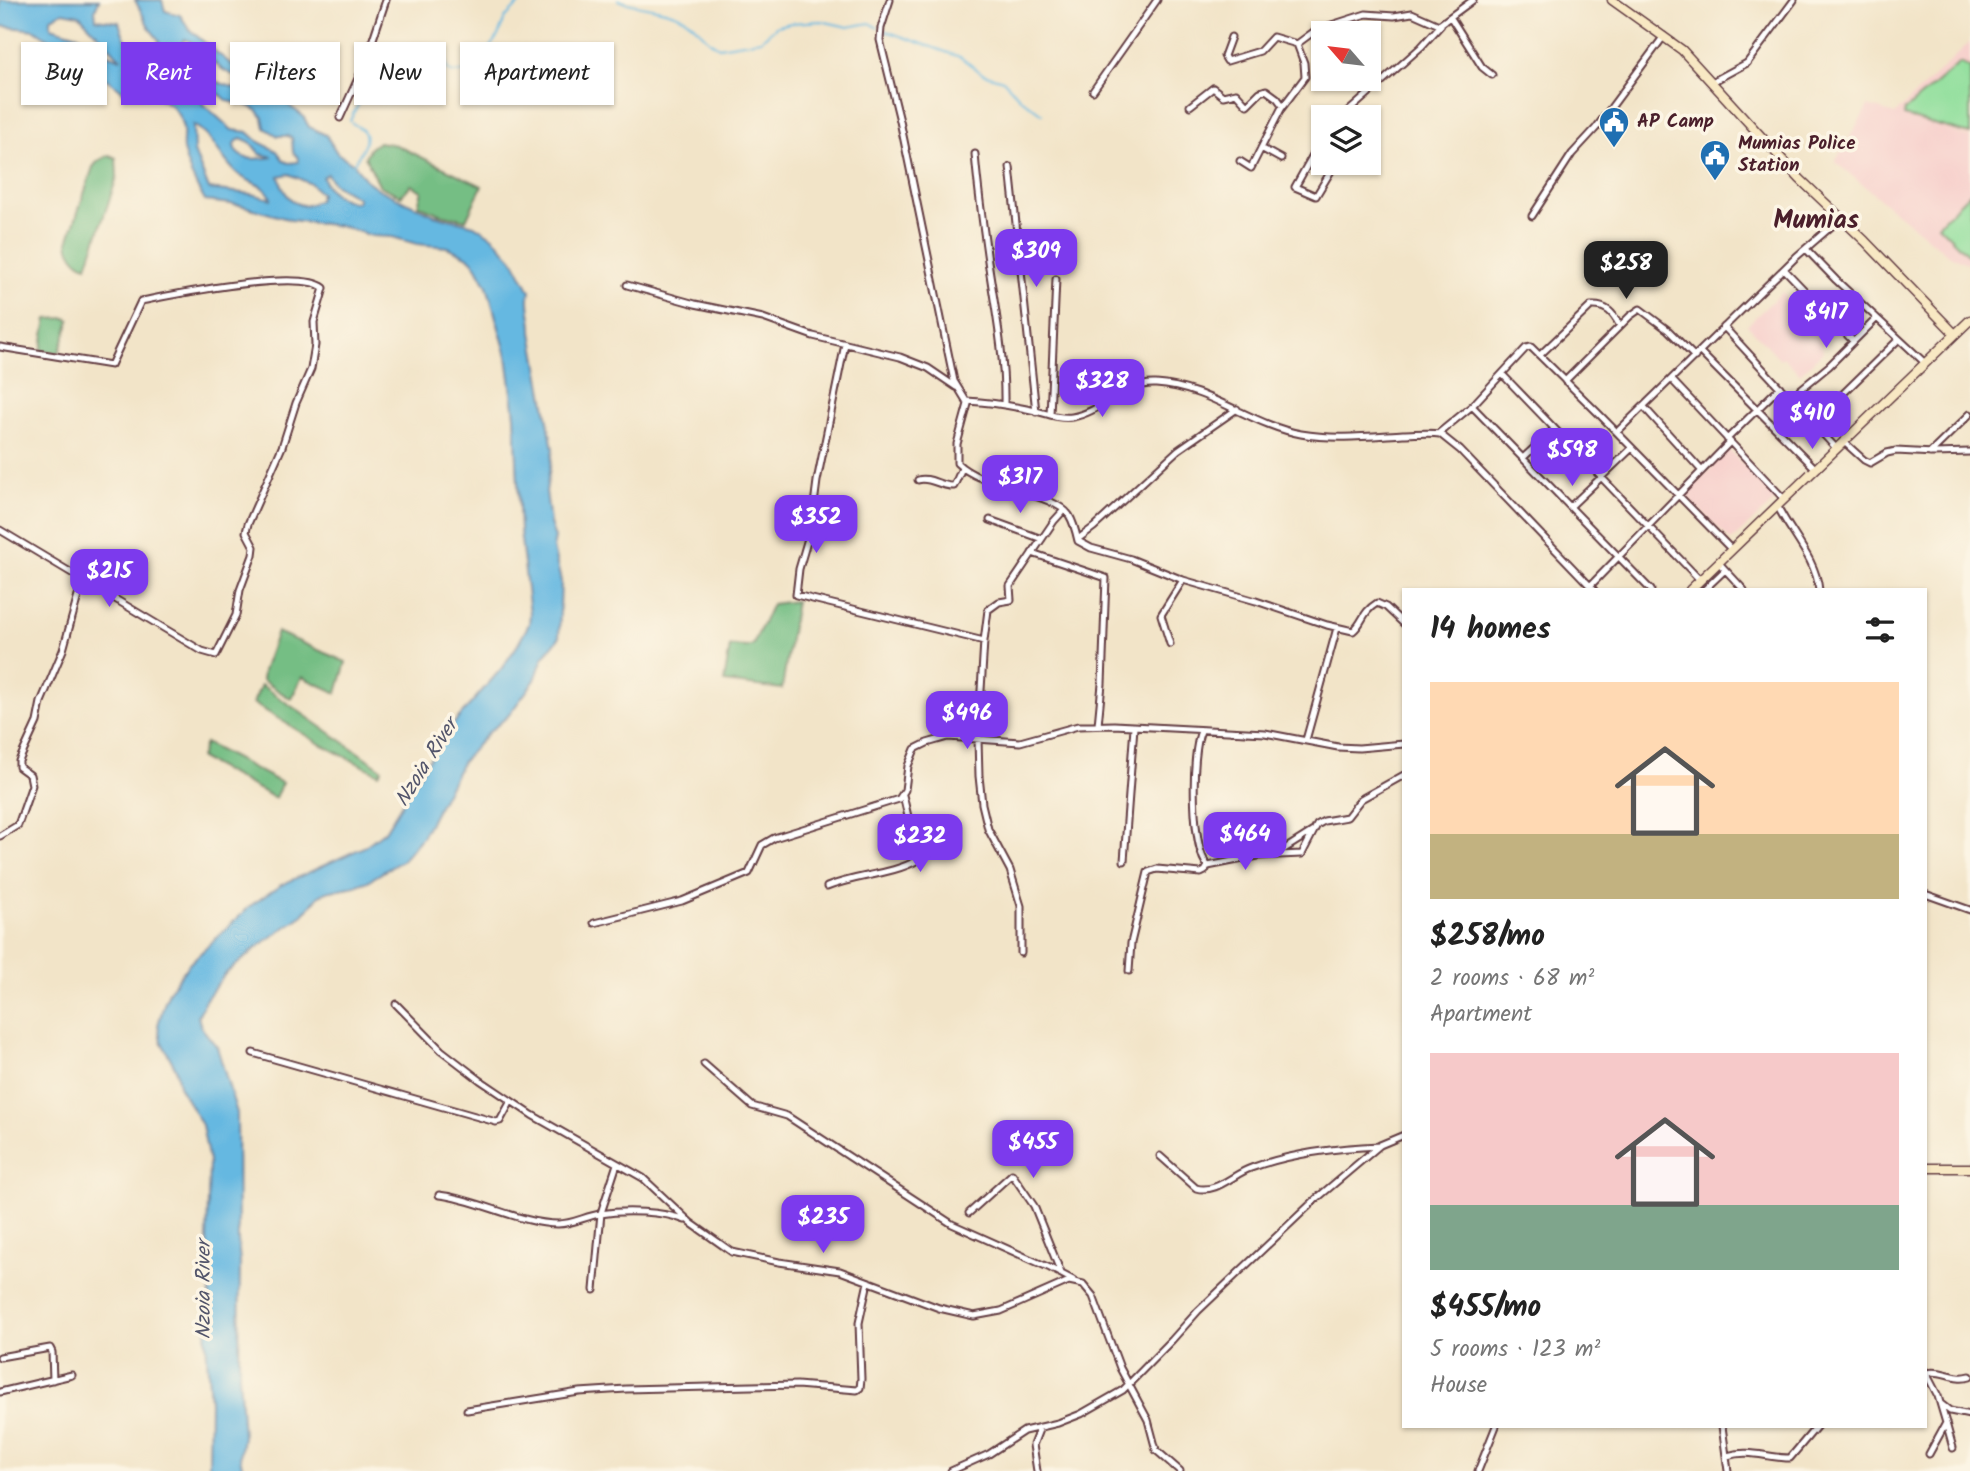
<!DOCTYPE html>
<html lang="en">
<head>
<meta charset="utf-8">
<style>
  body { margin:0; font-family:Kalam,sans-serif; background:#f2f2f2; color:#222; height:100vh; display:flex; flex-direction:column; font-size:26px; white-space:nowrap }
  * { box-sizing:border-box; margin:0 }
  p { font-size:23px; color:#767676 }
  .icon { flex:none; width:38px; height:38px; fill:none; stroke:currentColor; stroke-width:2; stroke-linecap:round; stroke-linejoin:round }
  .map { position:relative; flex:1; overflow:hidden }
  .drawer { position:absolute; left:1402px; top:588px; width:525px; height:840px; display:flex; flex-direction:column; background:#fff; border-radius:0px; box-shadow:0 2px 5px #0004 }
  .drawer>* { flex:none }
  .guide { position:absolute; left:21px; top:42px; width:665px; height:63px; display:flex; gap:14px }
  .needle { width:46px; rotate:298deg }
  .controls { position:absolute; left:1311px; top:21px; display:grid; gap:14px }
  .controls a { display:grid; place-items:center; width:70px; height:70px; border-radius:0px; background:#fff; box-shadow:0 2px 5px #0004; font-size:35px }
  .price { position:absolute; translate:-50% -60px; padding:0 16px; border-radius:14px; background:#7c3aed; color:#fff; font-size:23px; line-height:46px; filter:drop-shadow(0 2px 4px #0008) }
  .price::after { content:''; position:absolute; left:50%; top:42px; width:21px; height:16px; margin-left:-10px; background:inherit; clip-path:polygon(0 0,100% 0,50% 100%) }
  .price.on { background:#222; color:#fff }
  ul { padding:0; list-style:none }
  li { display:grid; align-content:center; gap:14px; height:371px; padding:0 28px }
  li span { display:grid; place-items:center; height:217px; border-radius:0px; color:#555 }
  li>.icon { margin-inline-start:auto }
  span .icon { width:126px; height:126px; fill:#fffc; stroke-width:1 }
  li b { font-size:30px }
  h2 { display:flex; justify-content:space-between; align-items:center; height:84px; padding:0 28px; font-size:30px }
  .tag { padding:0 24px; border-radius:0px; background:#fff; box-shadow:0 2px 5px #0004; font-size:24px; line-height:63px }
  .tag.on { background:#7c3aed; color:#fff }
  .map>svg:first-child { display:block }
  .built { fill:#f7d0cc }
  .green { fill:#92df9d; stroke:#6e7f64; stroke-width:2 }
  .forest { fill:#75be84; stroke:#606e58; stroke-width:2 }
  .water { fill:#65b8e1; stroke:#586c86; stroke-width:2; fill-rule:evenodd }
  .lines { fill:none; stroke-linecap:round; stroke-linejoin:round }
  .stream { stroke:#65b8e1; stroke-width:2 }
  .street-casing { stroke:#633d43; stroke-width:9 }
  .secondary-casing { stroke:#633d43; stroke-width:11 }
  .street { stroke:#fff; stroke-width:5 }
  .secondary { stroke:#f8e8c3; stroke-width:8 }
  .labels { text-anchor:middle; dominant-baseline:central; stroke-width:7; stroke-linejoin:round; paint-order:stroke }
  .poi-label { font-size:19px; font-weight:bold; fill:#4a1f2b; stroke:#fcf5e5; text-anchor:start }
  .water-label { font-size:21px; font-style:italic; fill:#53556b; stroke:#fcf5e5 }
  .district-label { font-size:26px; font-weight:bold; fill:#4a1f2b; stroke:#fcf5e5 }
</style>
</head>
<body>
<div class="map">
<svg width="1970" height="1471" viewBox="0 0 1970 1471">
  <rect width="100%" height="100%" fill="#fcf5e5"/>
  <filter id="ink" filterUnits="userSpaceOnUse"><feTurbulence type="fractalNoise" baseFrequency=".0143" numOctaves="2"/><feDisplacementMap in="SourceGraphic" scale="14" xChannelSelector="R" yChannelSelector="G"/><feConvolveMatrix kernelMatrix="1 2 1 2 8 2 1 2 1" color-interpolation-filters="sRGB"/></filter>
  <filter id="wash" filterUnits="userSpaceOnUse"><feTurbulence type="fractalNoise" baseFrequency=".00686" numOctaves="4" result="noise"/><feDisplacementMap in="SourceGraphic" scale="28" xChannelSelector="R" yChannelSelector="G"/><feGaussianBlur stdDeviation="1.57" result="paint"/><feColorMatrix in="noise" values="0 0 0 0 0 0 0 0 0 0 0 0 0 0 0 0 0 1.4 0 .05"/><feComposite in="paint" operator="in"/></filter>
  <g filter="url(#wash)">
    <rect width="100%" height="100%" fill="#f2e4c8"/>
    <!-- built -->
    <path class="built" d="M1970 42V137L1936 127 1970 138V265L1947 254 1835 162 1868 106 1895 114Z
      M1782 292 1827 339 1822 345 1823 352 1800 374 1783 357 1780 359 1747 325Z
      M1729 450 1777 499 1731 541 1685 495Z"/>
    <!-- green -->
    <path class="green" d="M1960 63 1970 68V134L1904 116 1905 110Z
      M1970 193V257L1938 225Z"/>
    <!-- forest -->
    <path class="forest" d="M379 142 396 145 482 186 466 220 440 214 418 205 422 191 411 185 401 196 380 186 365 157 370 148Z
      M109 155 116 158 117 177 87 266C77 264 69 253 68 242L93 167 98 161Z
      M66 318 70 320 59 353 41 351 47 319Z
      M796 601 782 689 724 682 730 646 747 647 753 645 772 604Z
      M277 632 346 662 337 693 302 677 291 699 262 680 263 671Z
      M261 685 382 769 379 774 320 744 253 703Z
      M205 743 282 783 275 798 200 758Z"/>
    <!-- water -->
    <path class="water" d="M0 0H99L95 10 96 19 119 22C123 37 133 59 151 58L159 69 174 77 176 75 173 62 158 49 159 40 150 29 135 0H162L165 11 180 15 190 30 211 48 231 64 247 69 277 99 287 104 303 116 309 127 326 135 337 153 354 164 366 180 380 190 434 215 474 225 493 237 513 259 530 291C526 305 533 317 532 332L553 449 546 491 550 523 555 538 553 548 561 581 559 638 543 658 535 680 508 716 488 733 463 761 422 837 403 860 368 881 355 886 326 892 318 897 303 915 260 945 225 974 206 999 198 1016 201 1027 217 1047 237 1113 238 1240 240 1262 239 1373 243 1437 240 1456 243 1471H209L210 1402 206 1340 210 1291 207 1239 209 1162 202 1125 179 1086 176 1069 161 1041 158 1025 165 1001 170 990 189 964 250 906 281 885 364 847 385 831 446 732 502 668 517 646 529 624 530 614 520 531 515 416 507 356 487 286 475 264 467 256 447 247 417 244 392 237 372 236 341 226 291 220 240 205 205 201C196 186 187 167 183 150 182 143 184 135 183 128 176 98 154 95 128 96L118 87 89 67 75 64 56 44 35 30 0 26ZM63 12 79 15 121 59 99 51 78 35 51 27V18ZM185 39C201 45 211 63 225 71 236 77 252 82 258 93 252 94 209 80 204 76 200 73 198 67 194 62 184 60 180 56 181 44ZM183 72 199 82 206 89 221 95 228 101 249 106 258 111 263 118 265 128 278 136H288L292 138 293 152 299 159 298 162 289 163 284 161 277 151 259 142 248 132 232 130 202 103 197 87 183 76ZM193 125C214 136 221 160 238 174 248 183 269 185 271 199L251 194 209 189 194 152ZM241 138 250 142 260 154 273 157C260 159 235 163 234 144ZM289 174 311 184 321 194 319 200C298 214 284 197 279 176ZM327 174 334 184 358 198 357 202C343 202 326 191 323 177Z"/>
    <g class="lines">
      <!-- stream -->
      <path class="stream" d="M618 0C639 8 664 7 684 18 697 25 705 40 719 47L761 40 777 26 791 23 821 21 848 27 870 23 878 28
        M886 31 960 57 983 74 1003 80 1021 99 1042 114
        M353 165C357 157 370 142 364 132 361 127 353 125 350 121 368 78 391 74 434 69L441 61 446 62 447 69 453 73 475 70 485 60 489 48 498 36 505 18 523 0"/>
    </g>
  </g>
  <g filter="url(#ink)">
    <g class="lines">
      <!-- street casing -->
      <g class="street-casing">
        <path id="street" d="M890 0 881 28 880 40 900 121 954 381 968 404 957 444V463C983 489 1053 492 1069 515 1074 523 1076 532 1078 541L1091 548 1131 559 1183 580 1256 601 1327 625 1353 631C1364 622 1361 613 1377 603L1386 607 1404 624
          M1451 18 1482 67 1492 75
          M1231 37 1224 56 1227 61 1260 51 1273 37 1297 44 1316 30 1366 14 1394 16 1412 13 1439 25 1473 0
          M1712 82 1747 63 1794 0
          M1093 91 1157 0
          M1190 106 1213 88 1223 96 1236 93 1247 105 1260 92 1266 90 1277 98 1283 106
          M1342 117 1421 47 1441 25
          M340 118 365 63 386 0
          M1323 137 1295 187 1316 196 1331 171
          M1261 148 1281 159
          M975 154C978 190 983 226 988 261 995 309 1005 356 1004 405
          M1240 161 1251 168 1281 109 1305 77 1304 63 1297 44
          M1010 167 1036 412
          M1532 216 1572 154 1596 128 1664 36
          M1806 249 1836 280 1925 363
          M1784 269 1853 341
          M627 285 695 304 763 318 813 336 900 357 928 368 956 387
          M1724 327 1836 448
          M845 344 817 481 811 528 799 569 796 595 984 641
          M0 347 111 365 141 301C173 295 301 268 324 288L314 322 315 345 311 369 296 403 282 447 248 524 246 532 254 547 253 555 240 590 236 615 216 655 202 651 0 530
          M1700 352 1815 468
          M1540 355 1591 306C1607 305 1613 313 1620 326
          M1502 374 1700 580
          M1672 380 1784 499
          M1565 381 1630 316 1640 309 1668 330 1695 357
          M1790 398 1829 366 1876 319
          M967 401C990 402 1013 406 1036 411 1047 414 1060 419 1072 417 1102 412 1125 382 1156 384 1209 387 1251 425 1301 434 1334 440 1370 436 1403 434 1415 434 1428 432 1440 434L1460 450 1594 590
          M1472 406 1651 590
          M1644 407 1702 471
          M1050 415 1056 279
          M1813 423 1899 339
          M1617 432 1796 257 1841 218
          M1439 433 1472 406 1526 348 1531 347 1598 413 1732 550
          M1727 439 1780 387
          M1843 441 1864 460 1870 463 1887 453 1896 451 1934 453 1970 452
          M1930 453 1970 414
          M1524 457 1553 430
          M918 480C929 476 941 487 954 486L962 468
          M1571 506 1632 448
          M1778 507C1791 534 1816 559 1819 590
          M990 520 1042 539
          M1078 539 1094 527 1178 450 1237 409
          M1032 553 1106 578 1102 684 1098 725
          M1719 563 1744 590
          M1590 586 1730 442
          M1704 590 1725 570
          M1170 644 1161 615 1183 580
          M1201 731C1191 753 1191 849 1208 866L1258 856 1302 854 1317 825 1324 821 1347 817 1361 799 1404 775
          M1306 740 1337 628
          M0 836 18 825 32 785 30 775 19 767V761L37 722 41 702 63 650 83 578
          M1275 855 1313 831
          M1124 861 1134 727
          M827 887C856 875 891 875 918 860L903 795
          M1925 894 1970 910
          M594 923 682 901 749 873 762 845 774 838 899 799 905 790 908 766 915 749 927 743 948 737 1020 742 1078 726 1114 725 1265 733 1338 747 1359 748 1404 744
          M1021 953V906L1010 870 988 829 982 804 979 776 978 739 984 641 988 610 999 602 1011 600 1010 586 1054 521 1064 510
          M1129 971 1131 943 1148 872 1157 869 1201 873 1205 871 1208 866
          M396 1004 441 1050 480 1080 532 1115 643 1178 691 1223 732 1252 779 1262 840 1271 939 1308 974 1316 1001 1311 1069 1281 1083 1284 1093 1296 1120 1368 1148 1420 1156 1450 1180 1471
          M253 1053 496 1122 500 1121 511 1101
          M704 1064 752 1106 787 1116 952 1224 1050 1268 1073 1280
          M1160 1156 1196 1188C1216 1194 1233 1174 1251 1168 1292 1153 1335 1148 1379 1146
          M439 1195C477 1199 521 1224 558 1224 573 1224 586 1216 600 1214 624 1210 663 1211 685 1220
          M969 1213 1012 1174 1034 1206 1061 1273
          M594 1290 601 1213 617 1164
          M0 1357 50 1348 52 1352 53 1380
          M1925 1371 1938 1396 1946 1423 1929 1454
          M1927 1373C1942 1369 1954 1381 1970 1376
          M0 1392 72 1375
          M1941 1404 1950 1411 1970 1415
          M467 1410 579 1392 626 1389 797 1385 857 1390 860 1388 861 1379 859 1323 868 1282
          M1946 1423 1953 1448
          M1722 1426 1728 1471
          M1727 1456C1749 1449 1767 1458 1790 1458L1817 1426
          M951 1471 989 1454 1024 1431 1058 1423 1081 1414 1123 1390 1172 1340 1198 1311 1316 1199 1380 1145 1404 1135
          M1037 1471 1033 1445 1040 1427
          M1478 1471 1496 1426"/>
      </g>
      <!-- secondary casing -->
      <g class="secondary-casing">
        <path id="secondary" d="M1612 0 1682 50 1800 179 1865 241 1955 334
          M1690 590 1970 320
          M1925 1168H1970"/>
      </g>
      <!-- street -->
      <use href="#street" class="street"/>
      <!-- secondary -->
      <use href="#secondary" class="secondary"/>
    </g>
  </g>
  <!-- icons -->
  <defs>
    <g id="civic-pin" transform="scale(1.575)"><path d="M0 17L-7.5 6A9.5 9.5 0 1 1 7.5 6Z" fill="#1f6fb2" stroke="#fcf5e5"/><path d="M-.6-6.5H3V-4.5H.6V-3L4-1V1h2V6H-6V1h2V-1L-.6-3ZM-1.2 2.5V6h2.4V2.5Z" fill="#fff"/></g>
  </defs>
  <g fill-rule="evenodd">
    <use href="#civic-pin" x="1614" y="122"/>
    <use href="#civic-pin" x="1715" y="155"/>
  </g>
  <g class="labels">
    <!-- poi labels -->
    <g class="poi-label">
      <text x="1637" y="122">AP Camp</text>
      <text x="1738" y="144">Mumias Police<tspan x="1738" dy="22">Station</tspan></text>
    </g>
    <!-- water labels -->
    <g class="water-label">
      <text transform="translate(427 763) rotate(-58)">Nzoia River</text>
      <text transform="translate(204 1290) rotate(-90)">Nzoia River</text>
    </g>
    <!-- district labels -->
    <g class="district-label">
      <text x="1816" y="221">Mumias</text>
    </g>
  </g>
</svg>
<div class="controls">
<a><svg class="needle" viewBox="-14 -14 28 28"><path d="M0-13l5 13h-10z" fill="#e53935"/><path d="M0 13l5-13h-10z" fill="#767676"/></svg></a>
<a><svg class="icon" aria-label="layers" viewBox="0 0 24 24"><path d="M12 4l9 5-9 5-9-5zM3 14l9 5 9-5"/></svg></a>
</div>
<b class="price" style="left:1036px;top:289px">$309</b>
<b class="price on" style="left:1626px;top:301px">$258</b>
<b class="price" style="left:1826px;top:350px">$417</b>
<b class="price" style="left:1102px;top:419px">$328</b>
<b class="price" style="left:1812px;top:451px">$410</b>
<b class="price" style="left:1572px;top:488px">$598</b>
<b class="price" style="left:1020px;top:515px">$317</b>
<b class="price" style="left:816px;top:555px">$352</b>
<b class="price" style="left:109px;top:609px">$215</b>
<b class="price" style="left:967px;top:751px">$496</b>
<b class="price" style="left:1245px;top:872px">$464</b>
<b class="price" style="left:920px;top:874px">$232</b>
<b class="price" style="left:1033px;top:1180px">$455</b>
<b class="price" style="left:823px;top:1255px">$235</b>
<div class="guide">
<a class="tag">Buy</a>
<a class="tag on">Rent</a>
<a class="tag">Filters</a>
<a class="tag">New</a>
<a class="tag">Apartment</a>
</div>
<section class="drawer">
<h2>14 homes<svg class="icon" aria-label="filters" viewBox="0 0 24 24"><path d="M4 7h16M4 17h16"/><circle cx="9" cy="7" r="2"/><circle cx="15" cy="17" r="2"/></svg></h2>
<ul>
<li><span style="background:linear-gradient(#ffd9b3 70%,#c2b280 0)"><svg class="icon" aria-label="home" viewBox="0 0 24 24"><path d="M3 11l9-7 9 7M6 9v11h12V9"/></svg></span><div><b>$258/mo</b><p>2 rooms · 68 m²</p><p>Apartment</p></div></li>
<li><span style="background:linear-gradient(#f6c9c9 70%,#7fa58c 0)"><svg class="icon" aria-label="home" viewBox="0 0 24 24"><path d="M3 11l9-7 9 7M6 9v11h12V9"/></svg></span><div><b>$455/mo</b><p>5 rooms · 123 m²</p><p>House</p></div></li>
</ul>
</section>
</div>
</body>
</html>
